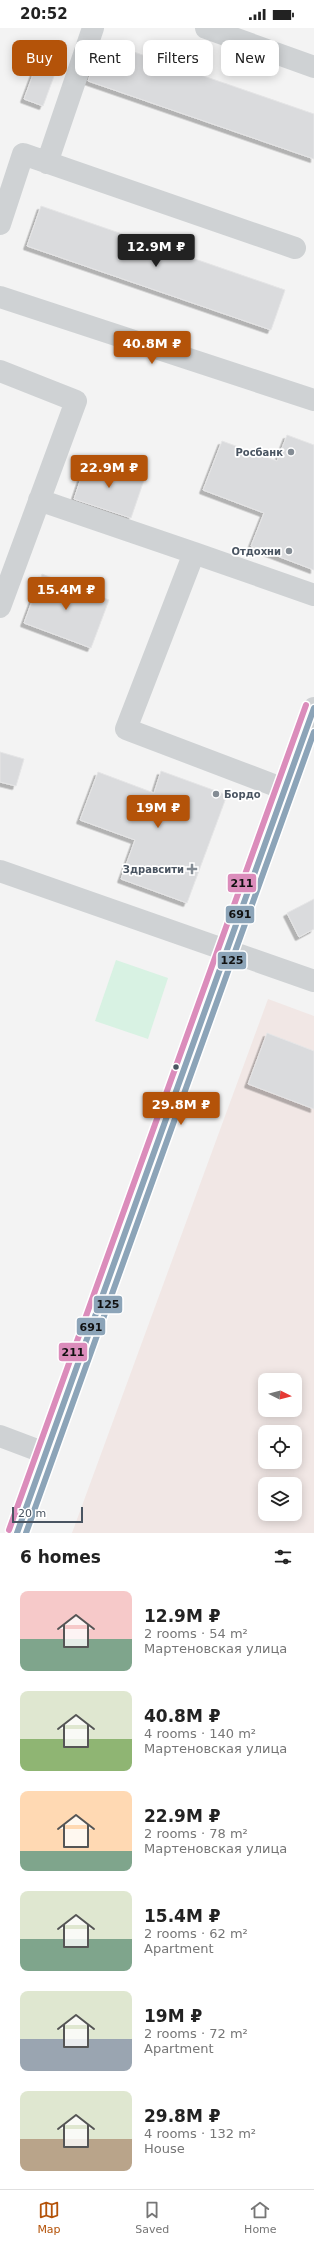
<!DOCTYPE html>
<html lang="en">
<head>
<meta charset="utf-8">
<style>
  body { margin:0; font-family:"DejaVu Sans",sans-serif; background:#f6f6f6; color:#222; height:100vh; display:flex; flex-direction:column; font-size:15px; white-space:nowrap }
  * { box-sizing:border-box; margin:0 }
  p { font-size:13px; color:#767676 }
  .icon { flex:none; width:22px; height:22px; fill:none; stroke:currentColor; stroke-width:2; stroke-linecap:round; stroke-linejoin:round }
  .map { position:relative; height:1505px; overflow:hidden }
  .side { display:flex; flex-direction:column; background:#fff; flex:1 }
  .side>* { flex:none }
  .hud { position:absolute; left:12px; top:12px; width:290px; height:36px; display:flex; gap:8px }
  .needle { width:26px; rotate:96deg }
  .fabs { position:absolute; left:258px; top:1345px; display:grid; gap:8px }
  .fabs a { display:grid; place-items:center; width:44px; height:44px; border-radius:8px; background:#fff; box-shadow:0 2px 10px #0003; font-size:20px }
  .scale { position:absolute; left:12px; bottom:10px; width:71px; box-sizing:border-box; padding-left:4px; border:2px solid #495461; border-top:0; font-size:11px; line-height:14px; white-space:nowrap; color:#495461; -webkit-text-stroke:3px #fff; paint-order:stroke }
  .price { position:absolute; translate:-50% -34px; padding:0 9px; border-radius:4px; background:#b45309; color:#fff; font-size:13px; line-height:26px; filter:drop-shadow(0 1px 2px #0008) }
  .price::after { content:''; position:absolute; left:50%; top:24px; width:12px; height:9px; margin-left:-6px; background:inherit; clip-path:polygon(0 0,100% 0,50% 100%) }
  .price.on { background:#222; color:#fff }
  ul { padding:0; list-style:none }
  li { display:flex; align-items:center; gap:12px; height:100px; padding:0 20px }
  li span { display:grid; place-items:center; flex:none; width:112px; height:80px; border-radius:8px; color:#555 }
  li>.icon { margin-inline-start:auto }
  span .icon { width:48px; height:48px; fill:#fffc; stroke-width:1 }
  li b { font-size:17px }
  h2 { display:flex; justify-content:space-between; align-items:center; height:48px; padding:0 20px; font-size:17px }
  .tag { padding:0 14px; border-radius:8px; background:#fff; box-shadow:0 2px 10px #0003; font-size:14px; line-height:36px }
  .tag.on { background:#b45309; color:#fff }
  .status { display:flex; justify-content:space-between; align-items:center; height:28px; padding:0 20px; background:#fff; direction:ltr }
  .status svg { height:11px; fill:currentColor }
  .tabs { display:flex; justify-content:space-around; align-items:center; height:56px; border-top:1px solid #e0e0e0; background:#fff; font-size:11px; color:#767676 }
  .tabs a { display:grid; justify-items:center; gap:2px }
  .tabs .on { color:#b45309 }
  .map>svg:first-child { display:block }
  .medical { fill:#f1e7e5; fill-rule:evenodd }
  .green { fill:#d8f2e3 }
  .building { fill:#dadbdd; stroke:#e5e5e6; filter:url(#shadow) }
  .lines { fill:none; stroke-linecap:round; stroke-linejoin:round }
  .minor { stroke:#cfd2d4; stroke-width:22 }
  .bus-1-casing { stroke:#fff; stroke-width:9 }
  .bus-2-casing { stroke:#fff; stroke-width:9 }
  .bus-3-casing { stroke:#fff; stroke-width:9 }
  .bus-1 { stroke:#8ca4b8; stroke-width:6 }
  .bus-2 { stroke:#8ca4b8; stroke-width:6 }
  .bus-3 { stroke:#db8cbb; stroke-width:6 }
  .poi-dot { fill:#848c94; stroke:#fff; stroke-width:1.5 }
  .bus-dot { fill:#495461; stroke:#fff; stroke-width:1.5 }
  .labels { text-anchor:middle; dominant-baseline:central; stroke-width:3.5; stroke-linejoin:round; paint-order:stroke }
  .poi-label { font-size:10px; font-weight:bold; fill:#495461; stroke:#fff; text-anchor:end }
  .line-badge { stroke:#fff; stroke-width:1.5 }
  .pale-badge-label { font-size:11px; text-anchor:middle; font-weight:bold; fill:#111 }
</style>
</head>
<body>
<div class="status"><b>20:52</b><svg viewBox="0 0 49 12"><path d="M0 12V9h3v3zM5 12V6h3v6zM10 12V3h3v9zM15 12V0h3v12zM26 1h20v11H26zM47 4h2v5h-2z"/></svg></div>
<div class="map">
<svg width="314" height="1505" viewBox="0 0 314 1505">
  <defs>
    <filter id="shadow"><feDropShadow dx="-3.5" dy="3.5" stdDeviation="0" flood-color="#0004"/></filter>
  </defs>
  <rect width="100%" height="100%" fill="#f3f3f3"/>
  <!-- medical -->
  <path class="medical" d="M268 971 314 988V1505H72ZM265 1352H295V1382H265ZM265 1404H295V1434H265ZM265 1456H295V1486H265Z"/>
  <!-- green -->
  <path class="green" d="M116 932 168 950 148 1011 95 993Z"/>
  <!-- building -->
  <path class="building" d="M102 13 314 86V131L88 53Z
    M41 25 60 32 43 78 24 71Z
    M41 178 285 262 271 302 27 218Z
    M287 407 314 417V542L251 518 264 485 203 462 222 413 277 433Z
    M87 432 144 452 131 490 74 471Z
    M42 546 109 572 91 620 24 595Z
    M0 724 24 731 16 758 0 754Z
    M161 743 227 767 187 875 121 851 135 812 80 792 98 744 154 765Z
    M314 871V901L299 909 287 885Z
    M267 1005 314 1023V1081L248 1056Z"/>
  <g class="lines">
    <!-- minor -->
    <path class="minor" d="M206 0 314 39
      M47 135 93 0
      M0 196 23 126 295 220
      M0 269 314 372
      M0 343 76 373 0 579
      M39 472 194 525
      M284 761 126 701 194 525 314 567
      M0 843 314 953
      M0 1408 45 1425
      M17 1505 314 680"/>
    <!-- bus-1 casing -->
    <g class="bus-1-casing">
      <path id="bus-1" d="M17 1505 314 680"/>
    </g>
    <!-- bus-2 casing -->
    <g class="bus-2-casing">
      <path id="bus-2" d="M26 1505 314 704"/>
    </g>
    <!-- bus-3 casing -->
    <g class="bus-3-casing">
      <path id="bus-3" d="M9 1502 306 677"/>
    </g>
    <!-- bus-1 -->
    <use href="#bus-1" class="bus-1"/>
    <!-- bus-2 -->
    <use href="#bus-2" class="bus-2"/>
    <!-- bus-3 -->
    <use href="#bus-3" class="bus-3"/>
  </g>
  <!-- markers -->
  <g class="poi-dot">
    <circle cx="291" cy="424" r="4"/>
    <circle cx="289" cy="523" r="4"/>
    <circle cx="216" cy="766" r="4"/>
    <path d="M190 835h4v4h4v4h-4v4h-4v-4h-4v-4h4z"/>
  </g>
  <circle class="bus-dot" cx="176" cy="1039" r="3.5"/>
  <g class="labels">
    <!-- poi labels -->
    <g class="poi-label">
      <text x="283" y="424">Росбанк</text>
      <text x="281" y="523">Отдохни</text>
      <text x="224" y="766" text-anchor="start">Бордо</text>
      <text x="184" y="841">Здравсити</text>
    </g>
  </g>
  <g class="line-badge">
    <rect x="227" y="845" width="30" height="20" rx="4" fill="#db8cbb"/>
    <rect x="225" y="877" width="30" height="19" rx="4" fill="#8ca4b8"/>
    <rect x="217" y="923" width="30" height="19" rx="4" fill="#8ca4b8"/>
    <rect x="93" y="1267" width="30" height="19" rx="4" fill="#8ca4b8"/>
    <rect x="76" y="1289" width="30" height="19" rx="4" fill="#8ca4b8"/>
    <rect x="58" y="1314" width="30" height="20" rx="4" fill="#db8cbb"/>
  </g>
  <g class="pale-badge-label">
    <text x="242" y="859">211</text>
    <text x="240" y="890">691</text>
    <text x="232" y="936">125</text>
    <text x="108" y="1280">125</text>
    <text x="91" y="1303">691</text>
    <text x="73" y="1328">211</text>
  </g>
</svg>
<div class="fabs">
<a><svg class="needle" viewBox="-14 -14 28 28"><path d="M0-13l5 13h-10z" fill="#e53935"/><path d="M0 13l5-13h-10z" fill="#767676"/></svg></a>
<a><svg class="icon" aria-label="locate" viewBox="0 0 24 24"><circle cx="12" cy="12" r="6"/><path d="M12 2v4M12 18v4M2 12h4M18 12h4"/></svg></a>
<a><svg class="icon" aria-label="layers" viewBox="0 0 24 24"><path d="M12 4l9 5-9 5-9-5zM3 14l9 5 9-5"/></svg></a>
</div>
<div class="scale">20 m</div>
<b class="price on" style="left:156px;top:240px">12.9M ₽</b>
<b class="price" style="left:152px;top:337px">40.8M ₽</b>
<b class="price" style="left:109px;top:461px">22.9M ₽</b>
<b class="price" style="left:66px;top:583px">15.4M ₽</b>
<b class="price" style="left:158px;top:801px">19M ₽</b>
<b class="price" style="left:181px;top:1098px">29.8M ₽</b>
<div class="hud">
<a class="tag on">Buy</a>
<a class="tag">Rent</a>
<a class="tag">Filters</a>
<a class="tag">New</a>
</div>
</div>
<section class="side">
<h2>6 homes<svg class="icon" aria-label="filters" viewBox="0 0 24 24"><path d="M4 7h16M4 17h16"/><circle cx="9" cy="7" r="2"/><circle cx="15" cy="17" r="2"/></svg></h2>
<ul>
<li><span style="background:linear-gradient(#f6c9c9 60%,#7fa58c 0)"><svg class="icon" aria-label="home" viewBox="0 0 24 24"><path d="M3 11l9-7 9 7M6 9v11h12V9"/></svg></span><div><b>12.9M ₽</b><p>2 rooms · 54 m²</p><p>Мартеновская улица</p></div></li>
<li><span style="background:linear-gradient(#dfe7d0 60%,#8fb573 0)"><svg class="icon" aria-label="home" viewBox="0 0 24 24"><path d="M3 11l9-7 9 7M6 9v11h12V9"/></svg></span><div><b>40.8M ₽</b><p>4 rooms · 140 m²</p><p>Мартеновская улица</p></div></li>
<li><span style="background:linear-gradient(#ffd9b3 75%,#7fa58c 0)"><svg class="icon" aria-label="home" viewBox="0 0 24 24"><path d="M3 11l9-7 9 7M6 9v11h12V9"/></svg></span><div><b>22.9M ₽</b><p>2 rooms · 78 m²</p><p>Мартеновская улица</p></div></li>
<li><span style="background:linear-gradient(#dfe7d0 60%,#7fa58c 0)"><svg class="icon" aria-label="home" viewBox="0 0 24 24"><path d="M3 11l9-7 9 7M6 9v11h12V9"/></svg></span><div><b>15.4M ₽</b><p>2 rooms · 62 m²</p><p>Apartment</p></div></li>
<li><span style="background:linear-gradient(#dfe7d0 60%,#9aa5b1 0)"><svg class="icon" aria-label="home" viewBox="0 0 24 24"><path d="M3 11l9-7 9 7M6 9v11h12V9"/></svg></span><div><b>19M ₽</b><p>2 rooms · 72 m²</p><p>Apartment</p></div></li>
<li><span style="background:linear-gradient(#dfe7d0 60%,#b9a48a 0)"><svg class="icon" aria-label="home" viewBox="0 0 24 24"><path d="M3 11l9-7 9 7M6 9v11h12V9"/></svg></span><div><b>29.8M ₽</b><p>4 rooms · 132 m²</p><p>House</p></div></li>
</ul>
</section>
<nav class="tabs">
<a class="on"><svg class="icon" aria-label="map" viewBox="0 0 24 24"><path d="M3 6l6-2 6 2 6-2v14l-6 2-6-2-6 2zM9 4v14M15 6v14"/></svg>Map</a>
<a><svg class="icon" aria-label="saved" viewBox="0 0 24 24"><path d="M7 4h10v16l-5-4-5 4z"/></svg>Saved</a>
<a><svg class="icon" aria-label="home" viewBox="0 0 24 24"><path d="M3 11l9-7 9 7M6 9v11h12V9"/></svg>Home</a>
</nav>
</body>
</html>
